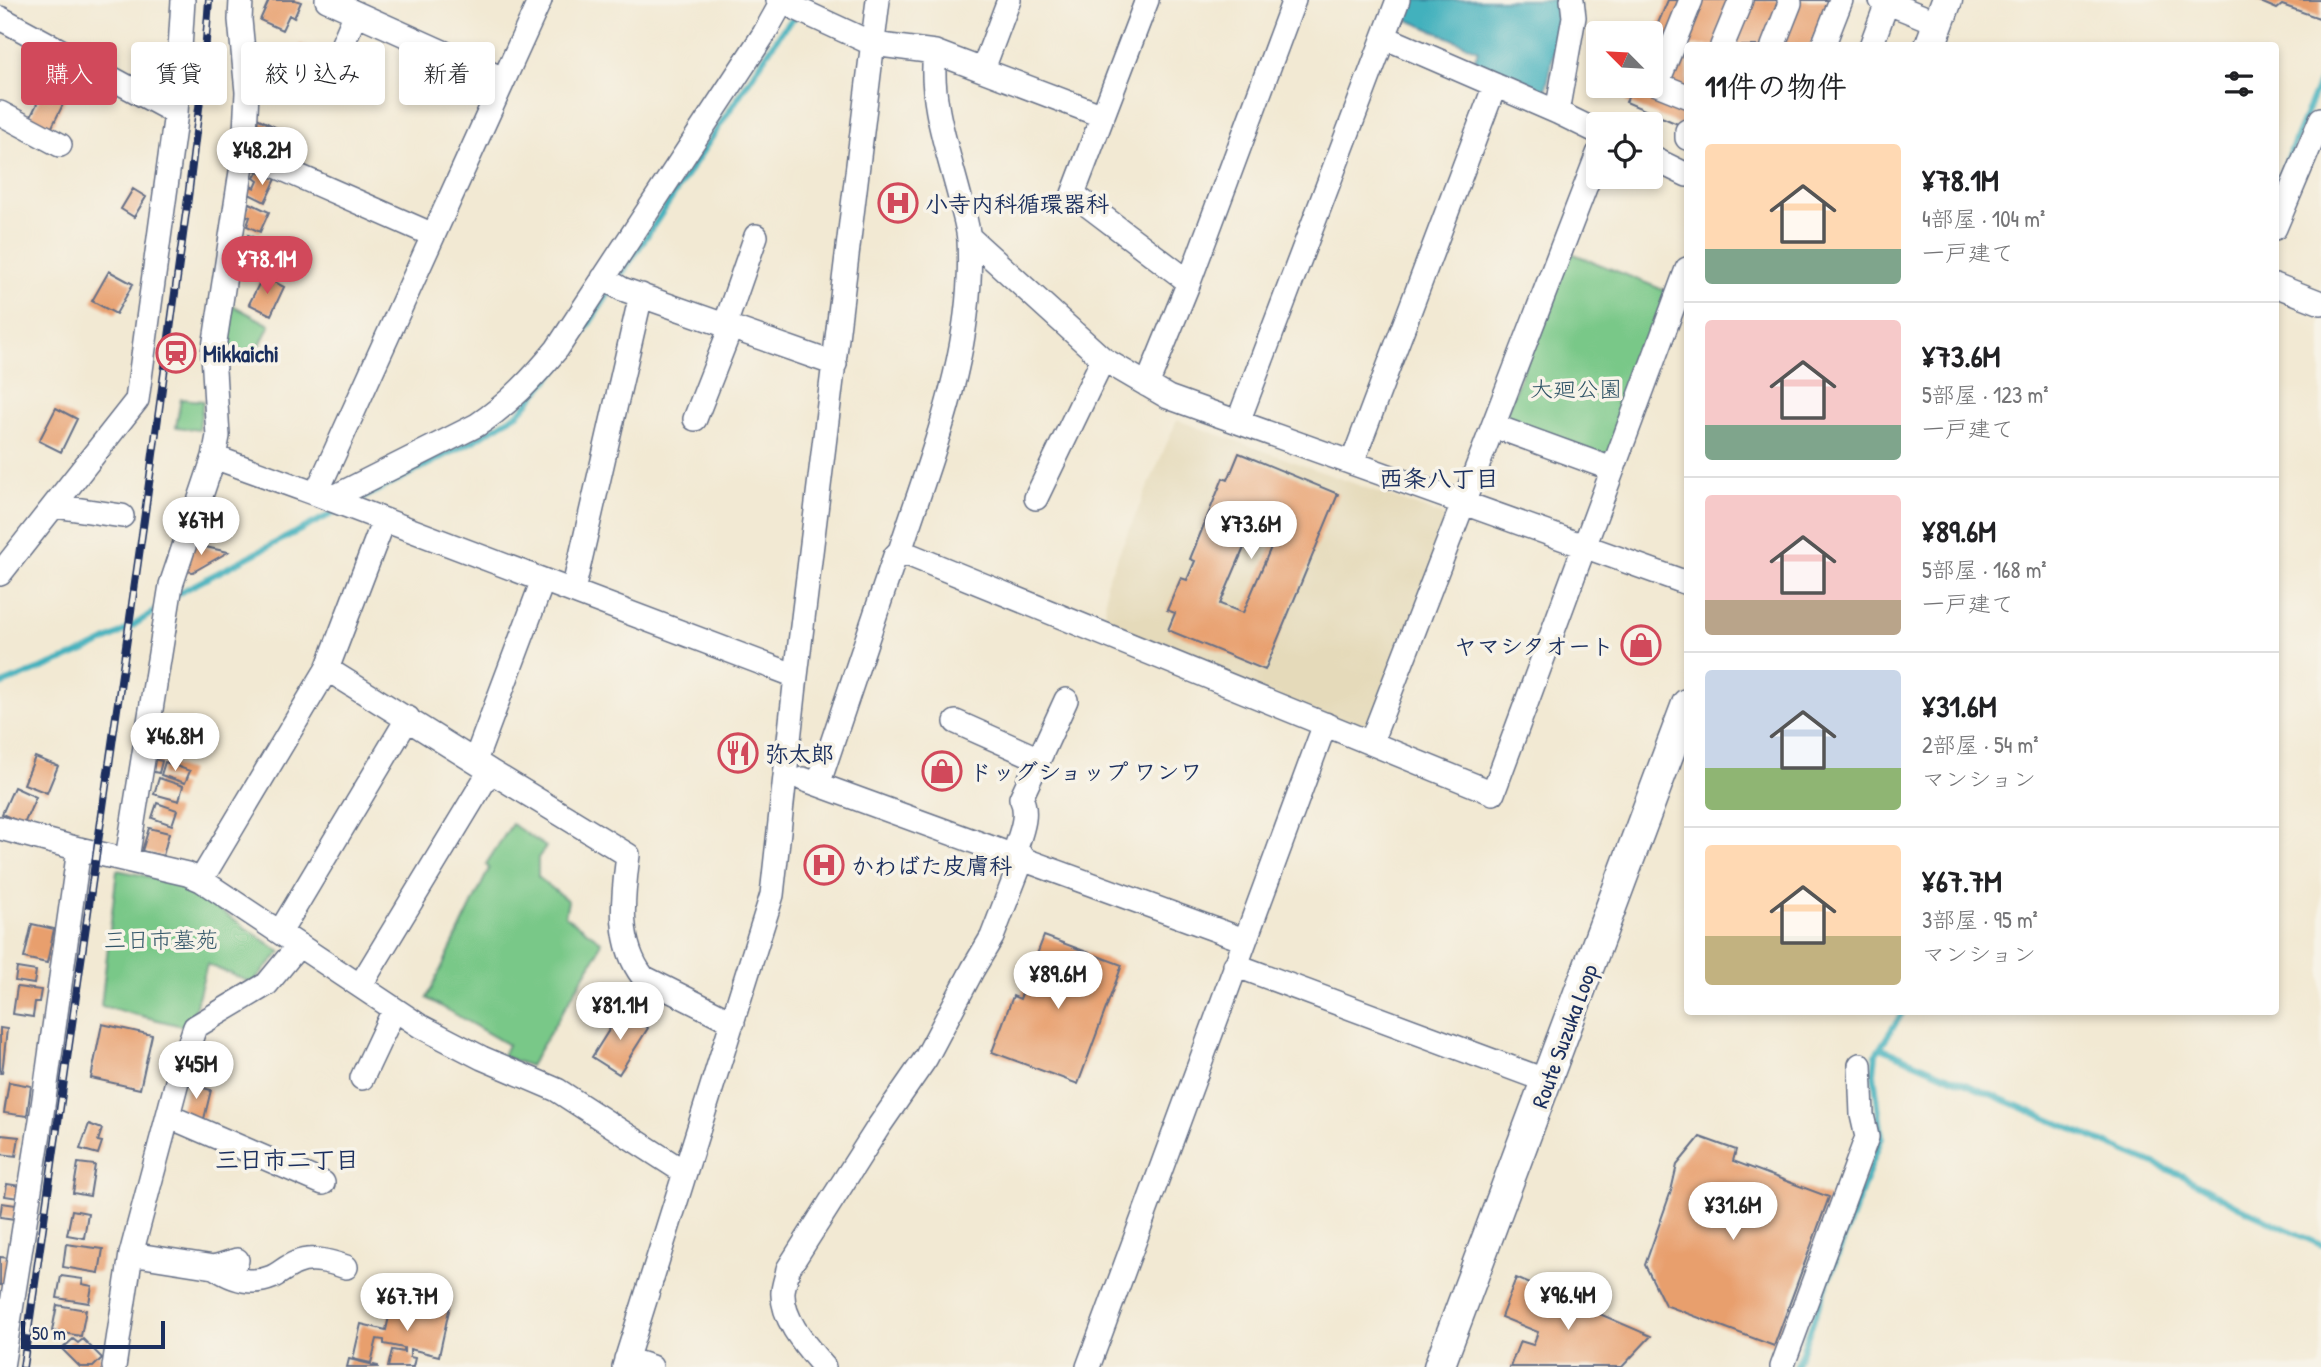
<!DOCTYPE html>
<html lang="ja">
<head>
<meta charset="utf-8">
<style>
  body { margin:0; font-family:"Patrick Hand","Klee One",sans-serif; background:#f2f2f2; color:#202124; height:100vh; display:flex; flex-direction:column; font-size:26px; white-space:nowrap }
  * { box-sizing:border-box; margin:0 }
  p { font-size:23px; color:#757577 }
  .icon { flex:none; width:38px; height:38px; fill:none; stroke:currentColor; stroke-width:2; stroke-linecap:round; stroke-linejoin:round }
  .map { position:relative; flex:1; overflow:hidden }
  .panel { position:absolute; left:1684px; top:42px; width:595px; height:973px; display:flex; flex-direction:column; background:#fff; border-radius:7px; box-shadow:0 4px 10px #0003 }
  .panel>* { flex:none }
  .guide { position:absolute; left:21px; top:42px; width:665px; height:63px; display:flex; gap:14px }
  .needle { width:46px; rotate:294deg }
  .fabs { position:absolute; left:1586px; top:21px; display:grid; gap:14px }
  .fabs a { display:grid; place-items:center; width:77px; height:77px; border-radius:7px; background:#fff; box-shadow:0 4px 10px #0003; font-size:35px }
  .scale { position:absolute; left:21px; bottom:18px; width:144px; box-sizing:border-box; padding-left:7px; border:4px solid #1b2f5e; border-top:0; font-size:19px; line-height:24px; white-space:nowrap; color:#1b2f5e; -webkit-text-stroke:5px #f7f3e8; paint-order:stroke }
  .price { position:absolute; translate:-50% -60px; padding:0 16px; border-radius:24px; background:#fff; color:#222; font-size:23px; line-height:46px; filter:drop-shadow(0 2px 4px #0008) }
  .price::after { content:''; position:absolute; left:50%; top:42px; width:21px; height:16px; margin-left:-10px; background:inherit; clip-path:polygon(0 0,100% 0,50% 100%) }
  .price.selected { background:#d1495b; color:#fff }
  ul { padding:0; list-style:none }
  li { display:flex; align-items:center; gap:21px; height:175px; padding:0 21px }
  li+li { border-top:2px solid #e0e0e0 }
  li span { display:grid; place-items:center; flex:none; width:196px; height:140px; border-radius:7px; color:#555 }
  li>.icon { margin-inline-start:auto }
  span .icon { width:84px; height:84px; fill:#fffc; stroke-width:1 }
  li b { font-size:30px }
  h2 { display:flex; justify-content:space-between; align-items:center; height:84px; padding:0 21px; font-size:30px }
  .pill { padding:0 24px; border-radius:7px; background:#fff; box-shadow:0 4px 10px #0003; font-size:24px; line-height:63px }
  .pill.selected { background:#d1495b; color:#fff }
  .map>svg:first-child { display:block }
  .built { fill:#e5daba }
  .green { fill:#79c888; stroke:#4a7c73; stroke-width:2 }
  .water { fill:#42b1bd; stroke:#2e708e; stroke-width:2 }
  .lines { fill:none; stroke-linecap:round; stroke-linejoin:round }
  .stream { stroke:#42b1bd; stroke-width:6 }
  .building { fill:#e89f6d; fill-rule:evenodd }
  .minor-casing { stroke:#667087; stroke-width:26 }
  .major-casing { stroke:#667087; stroke-width:33 }
  .minor { stroke:#fff; stroke-width:23 }
  .major { stroke:#fff; stroke-width:30 }
  .rail-casing { stroke:#1b2f5e; stroke-width:8 }
  .rail { stroke:#f7f3e8; stroke-width:5; stroke-dasharray:16; stroke-linecap:butt }
  .labels { text-anchor:middle; dominant-baseline:central; stroke-width:7; stroke-linejoin:round; paint-order:stroke }
  .poi-label { font-size:23px; font-weight:bold; fill:#1b2f5e; stroke:#f7f3e8; text-anchor:start }
  .park-label { font-size:23px; fill:#325568; stroke:#f7f3e8 }
  .street-label { font-size:23px; fill:#1b2f5e; stroke:#f7f3e8 }
  .neighbourhood-label { font-size:24px; font-weight:bold; fill:#1b2f5e; stroke:#f7f3e8 }
</style>
</head>
<body>
<div class="map">
<svg width="2321" height="1367" viewBox="0 0 2321 1367">
  <rect width="100%" height="100%" fill="#f7f3e8"/>
  <filter id="ink" filterUnits="userSpaceOnUse"><feTurbulence type="fractalNoise" baseFrequency=".0143" numOctaves="2"/><feDisplacementMap in="SourceGraphic" scale="14" xChannelSelector="R" yChannelSelector="G"/><feConvolveMatrix kernelMatrix="1 2 1 2 8 2 1 2 1" color-interpolation-filters="sRGB"/></filter>
  <filter id="wash" filterUnits="userSpaceOnUse"><feTurbulence type="fractalNoise" baseFrequency=".00686" numOctaves="4" result="noise"/><feDisplacementMap in="SourceGraphic" scale="28" xChannelSelector="R" yChannelSelector="G"/><feGaussianBlur stdDeviation="1.57" result="paint"/><feColorMatrix in="noise" values="0 0 0 0 0 0 0 0 0 0 0 0 0 0 0 0 0 1.4 0 .05"/><feComposite in="paint" operator="in"/></filter>
  <g filter="url(#wash)">
    <rect width="100%" height="100%" fill="#f2e9d3"/>
    <!-- built -->
    <path class="built" d="M1177 420 1442 515 1447 525 1370 727 1361 731 1105 626 1106 583Z"/>
    <!-- green -->
    <path class="green" d="M1569 252 1671 293 1610 456 1602 460 1508 426 1505 416Z
      M232 305 270 325 254 357 225 344Z
      M181 399 203 401 199 430 176 427Z
      M512 824 546 847 538 858V877L568 901 565 916 601 941 597 954 530 1066 502 1056 508 1045 427 998 489 869 486 864Z
      M117 870 180 883 281 952 252 983 207 964 190 1028 101 1006Z"/>
    <!-- water -->
    <path class="water" d="M1413 0H1558L1560 22 1546 90 1543 92 1474 62 1478 50 1406 19Z"/>
    <g class="lines">
      <!-- stream -->
      <path class="stream" d="M2275 189 2321 77
        M355 502 475 440 519 413 565 360 784 28 796 16
        M175 595 339 510
        M0 685C56 662 114 644 161 606
        M1881 1048 2183 1176 2237 1206 2321 1245
        M1796 1367 1882 1137 1874 1074 1876 1054 1903 1012"/>
    </g>
    <g id="blocks">
      <!-- building -->
      <path class="building" d="M269 0H295L301 2 294 18 289 15 282 30 260 20Z
        M1668 0H1829L1810 46H1687V128L1626 102 1633 86H1650V42Z
        M2256 0H2321V14L2319 18 2282 5 2277 9Z
        M301 44 324 55 310 83 288 74Z
        M56 62 69 68 63 80 50 74Z
        M53 85 69 92 51 129 30 118 44 89 50 92Z
        M257 118 281 130 269 158 257 153 260 145 254 142 258 133 252 129Z
        M258 171 276 179 265 202 247 193 250 186 255 188 258 181 254 178Z
        M133 189 146 197 134 217 121 209Z
        M250 203 269 212 260 232 247 226 250 217 244 215Z
        M248 235 266 243 261 255 266 258 261 268 237 259Z
        M109 271 133 284 116 314 92 301Z
        M263 276 284 287 271 315 249 304Z
        M56 408 77 419 61 452 39 441Z
        M1239 453 1338 494 1265 670 1168 630 1175 613 1167 610 1181 578 1187 580 1195 561 1190 559 1223 478 1228 480ZM1260 510 1283 519 1243 613 1220 604Z
        M192 544 228 552 193 572 184 571Z
        M35 757 58 766 47 793 24 784Z
        M153 759 162 761 159 773 149 771Z
        M165 762 190 771 185 783 161 775Z
        M159 778 183 786 179 801 154 794Z
        M14 787 36 797 24 824 2 814Z
        M157 803 177 810 172 825 152 818Z
        M149 828 169 833 163 856 142 851Z
        M32 924 54 929 47 963 24 958Z
        M1044 936 1122 965 1078 1084 992 1052 1013 996 1020 999Z
        M17 968 36 971 34 984 15 981Z
        M17 987 41 990 39 1002H35L33 1017 13 1014Z
        M621 1011 648 1028 619 1074 592 1057Z
        M102 1024 152 1035 140 1089 91 1078Z
        M0 1028 7 1029 2 1073H0Z
        M9 1082 31 1086 27 1116 4 1113Z
        M188 1084 211 1090 204 1119 180 1112Z
        M89 1124 102 1129 98 1141 102 1142 98 1154 80 1149Z
        M1 1135 19 1137 16 1156 0 1154Z
        M1700 1137 1736 1150 1733 1161 1829 1197 1774 1346 1665 1305 1645 1265 1671 1191 1677 1165Z
        M78 1163 95 1165 90 1196 73 1193Z
        M7 1184 21 1186 19 1198 5 1196Z
        M2 1203 16 1205 15 1219 0 1217Z
        M72 1210 88 1213 84 1238 67 1235Z
        M66 1244 103 1249 99 1273 63 1267Z
        M0 1257 9 1258 6 1285H0Z
        M61 1276 83 1279 82 1284 92 1286 89 1303 57 1298Z
        M1516 1278 1651 1336 1622 1367H1510L1520 1341 1533 1345 1538 1332 1501 1317Z
        M422 1295 451 1301 439 1356 410 1349V1357L415 1358 413 1367H388L392 1350 404 1352V1348L384 1344V1340L377 1339 371 1363 353 1359 361 1324 386 1330 391 1308 418 1314Z
        M57 1305 86 1310 81 1336 52 1331Z
        M73 1339 78 1343 83 1339 102 1358 93 1367H80L62 1349Z
        M349 1359 378 1366V1367H347Z"/>
    </g>
  </g>
  <g filter="url(#ink)">
    <use href="#blocks" fill-opacity="0" stroke="#667087" stroke-width="2"/>
    <g class="lines">
      <!-- minor casing -->
      <g class="minor-casing">
        <path id="minor" d="M327 0 503 79
          M778 0 873 44 935 52 1103 116
          M1147 0 1073 194 1189 282
          M1881 0 1938 23
          M0 18 176 113
          M1384 37 1557 112 1598 132
          M1722 46 1741 0
          M1773 46 1790 3 1789 0
          M1823 46 1841 0
          M1871 46 1888 0
          M338 55 356 13
          M983 69 1009 0
          M1687 96 1657 84 1691 0
          M1557 112 1574 17 1572 0
          M0 113 60 145
          M1687 131V138
          M244 152 433 235
          M1650 157 1687 175
          M2275 228 2321 119
          M969 237 1103 359 1168 397 1687 583
          M603 278 622 289 835 364
          M2275 285 2321 303
          M725 325 756 236
          M1147 385 1189 282 1294 0
          M695 419 731 327
          M1238 422 1398 0
          M1494 426 1612 469
          M214 457 316 494 796 676
          M1352 463 1495 85
          M316 494 540 0
          M1036 498 1103 359
          M330 499 477 425C509 404 533 378 557 349L764 34 782 2
          M55 506 122 516
          M900 551 1493 793 1687 269
          M0 574 137 400 176 113 183 0
          M573 591 641 295
          M327 669 490 771 360 986
          M956 722 1039 759 1021 798C1030 815 1019 837 1014 854
          M1371 742 1598 154
          M1039 759 1066 700
          M475 761 543 580
          M490 771 628 855C623 897 616 942 643 977L733 1022
          M803 779 1244 940
          M819 782 895 556 900 551C933 450 975 349 969 240 968 226 963 212 960 198 948 151 929 100 935 52
          M0 828 79 849 187 874 201 880 420 1026 482 1058 557 1090 684 1172
          M127 859 171 585 214 457 218 436 213 354 244 152 247 92 240 20 241 0
          M201 880 327 669 384 520
          M280 932 408 718
          M1235 965 1547 1081
          M362 1078 394 1010
          M168 1116 323 1183
          M131 1254 214 1267 237 1260
          M214 1267C232 1279 251 1286 272 1277 280 1273 288 1266 296 1263 312 1256 331 1262 346 1267
          M626 1359 651 1367
          M2 1367 41 1120 79 849
          M114 1367 131 1254 179 1074 195 1027 267 984 299 945
          M624 1367 772 895 796 676 878 0
          M824 1367C807 1347 781 1319 783 1291 784 1283 787 1276 788 1269L879 1126 926 1058 973 969 992 937 1023 857
          M1088 1367 1325 724
          M1782 1367 1867 1137 1862 1115 1860 1065"/>
      </g>
      <!-- major casing -->
      <g class="major-casing">
        <path id="major" d="M1930 46 1947 0
          M1439 1367 1687 704"/>
      </g>
      <!-- minor -->
      <use href="#minor" class="minor"/>
      <!-- major -->
      <use href="#major" class="major"/>
      <!-- rail casing -->
      <g class="rail-casing">
        <path id="rail" d="M23 1367 144 520 188 198 204 67 209 0"/>
      </g>
      <!-- rail -->
      <use href="#rail" class="rail"/>
    </g>
  </g>
  <!-- icons -->
  <defs>
    <g id="hospital-ring" transform="scale(2.0125)"><circle r="9.5" fill="#f7f3e8" stroke="#d1495b" stroke-width="1.5"/><path d="M-5-5h3v3.5h4V-5h3V5h-3V1.5h-4V5h-3Z" fill="#d1495b"/></g>
    <g id="station-ring" transform="scale(2.0125)"><circle r="9.5" fill="#f7f3e8" stroke="#d1495b" stroke-width="1.5"/><path d="M-3-6H3Q5-6 5-4V2Q5 4 3 4L4.5 6H3L1.5 4h-3L-3 6H-4.5L-3 4Q-5 4-5 2V-4Q-5-6-3-6ZM-3.5-4v3h7v-3ZM-3.5 1v1.5H-2V1ZM2 1v1.5H3.5V1Z" fill="#d1495b"/></g>
    <g id="shop-ring" transform="scale(2.0125)"><circle r="9.5" fill="#f7f3e8" stroke="#d1495b" stroke-width="1.5"/><path d="M-5-2.5h2.3a2.7 3.5 0 0 1 5.4 0H5L5.5 6h-11ZM-1.5-2.5h3a1.5 2.3 0 0 0-3 0Z" fill="#d1495b"/></g>
    <g id="restaurant-ring" transform="scale(2.0125)"><circle r="9.5" fill="#f7f3e8" stroke="#d1495b" stroke-width="1.5"/><path d="M-5-6h1v4h1v-4h1v4h1v-4h1v5L-1.5 .5V6h-2V.5L-5-1ZM5-6V6H3V1.5H1.5Q1.5-4 5-6Z" fill="#d1495b"/></g>
  </defs>
  <g fill-rule="evenodd">
    <use href="#hospital-ring" x="898" y="203"/>
    <use href="#station-ring" x="176" y="353"/>
    <use href="#shop-ring" x="1641" y="645"/>
    <use href="#restaurant-ring" x="738" y="753"/>
    <use href="#shop-ring" x="942" y="771"/>
    <use href="#hospital-ring" x="824" y="865"/>
  </g>
  <g class="labels">
    <!-- poi labels -->
    <g class="poi-label">
      <text x="925" y="203">小寺内科循環器科</text>
      <text x="203" y="353">Mikkaichi</text>
      <text x="1614" y="645" text-anchor="end">ヤマシタオート</text>
      <text x="765" y="753">弥太郎</text>
      <text x="969" y="771">ドッグショップ ワンワ</text>
      <text x="851" y="865">かわばた皮膚科</text>
    </g>
    <!-- park labels -->
    <g class="park-label">
      <text x="1576" y="388">大廻公園</text>
      <text x="161" y="939">三日市墓苑</text>
    </g>
    <!-- street labels -->
    <g class="street-label">
      <text transform="translate(1564 1036) rotate(-70)">Route Suzuka Loop</text>
    </g>
    <!-- neighbourhood labels -->
    <g class="neighbourhood-label">
      <text x="1439" y="478">西条八丁目</text>
      <text x="287" y="1159">三日市二丁目</text>
    </g>
  </g>
</svg>
<div class="fabs">
<a><svg class="needle" viewBox="-14 -14 28 28"><path d="M0-13l5 13h-10z" fill="#e53935"/><path d="M0 13l5-13h-10z" fill="#757577"/></svg></a>
<a><svg class="icon" aria-label="locate" viewBox="0 0 24 24"><circle cx="12" cy="12" r="6"/><path d="M12 2v4M12 18v4M2 12h4M18 12h4"/></svg></a>
</div>
<div class="scale">50 m</div>
<b class="price" style="left:262px;top:187px">¥48.2M</b>
<b class="price selected" style="left:267px;top:296px">¥78.1M</b>
<b class="price" style="left:201px;top:557px">¥67M</b>
<b class="price" style="left:1251px;top:561px">¥73.6M</b>
<b class="price" style="left:175px;top:773px">¥46.8M</b>
<b class="price" style="left:1058px;top:1011px">¥89.6M</b>
<b class="price" style="left:620px;top:1042px">¥81.1M</b>
<b class="price" style="left:196px;top:1101px">¥45M</b>
<b class="price" style="left:1733px;top:1242px">¥31.6M</b>
<b class="price" style="left:1568px;top:1332px">¥96.4M</b>
<b class="price" style="left:407px;top:1333px">¥67.7M</b>
<div class="guide">
<a class="pill selected">購入</a>
<a class="pill">賃貸</a>
<a class="pill">絞り込み</a>
<a class="pill">新着</a>
</div>
<section class="panel">
<h2>11件の物件<svg class="icon" aria-label="filters" viewBox="0 0 24 24"><path d="M4 7h16M4 17h16"/><circle cx="9" cy="7" r="2"/><circle cx="15" cy="17" r="2"/></svg></h2>
<ul>
<li><span style="background:linear-gradient(#ffd9b3 75%,#7fa58c 0)"><svg class="icon" aria-label="home" viewBox="0 0 24 24"><path d="M3 11l9-7 9 7M6 9v11h12V9"/></svg></span><div><b>¥78.1M</b><p>4部屋 · 104 m²</p><p>一戸建て</p></div></li>
<li><span style="background:linear-gradient(#f6c9c9 75%,#7fa58c 0)"><svg class="icon" aria-label="home" viewBox="0 0 24 24"><path d="M3 11l9-7 9 7M6 9v11h12V9"/></svg></span><div><b>¥73.6M</b><p>5部屋 · 123 m²</p><p>一戸建て</p></div></li>
<li><span style="background:linear-gradient(#f6c9c9 75%,#b9a48a 0)"><svg class="icon" aria-label="home" viewBox="0 0 24 24"><path d="M3 11l9-7 9 7M6 9v11h12V9"/></svg></span><div><b>¥89.6M</b><p>5部屋 · 168 m²</p><p>一戸建て</p></div></li>
<li><span style="background:linear-gradient(#c9d6e8 70%,#8fb573 0)"><svg class="icon" aria-label="home" viewBox="0 0 24 24"><path d="M3 11l9-7 9 7M6 9v11h12V9"/></svg></span><div><b>¥31.6M</b><p>2部屋 · 54 m²</p><p>マンション</p></div></li>
<li><span style="background:linear-gradient(#ffd9b3 65%,#c2b280 0)"><svg class="icon" aria-label="home" viewBox="0 0 24 24"><path d="M3 11l9-7 9 7M6 9v11h12V9"/></svg></span><div><b>¥67.7M</b><p>3部屋 · 95 m²</p><p>マンション</p></div></li>
</ul>
</section>
</div>
</body>
</html>
